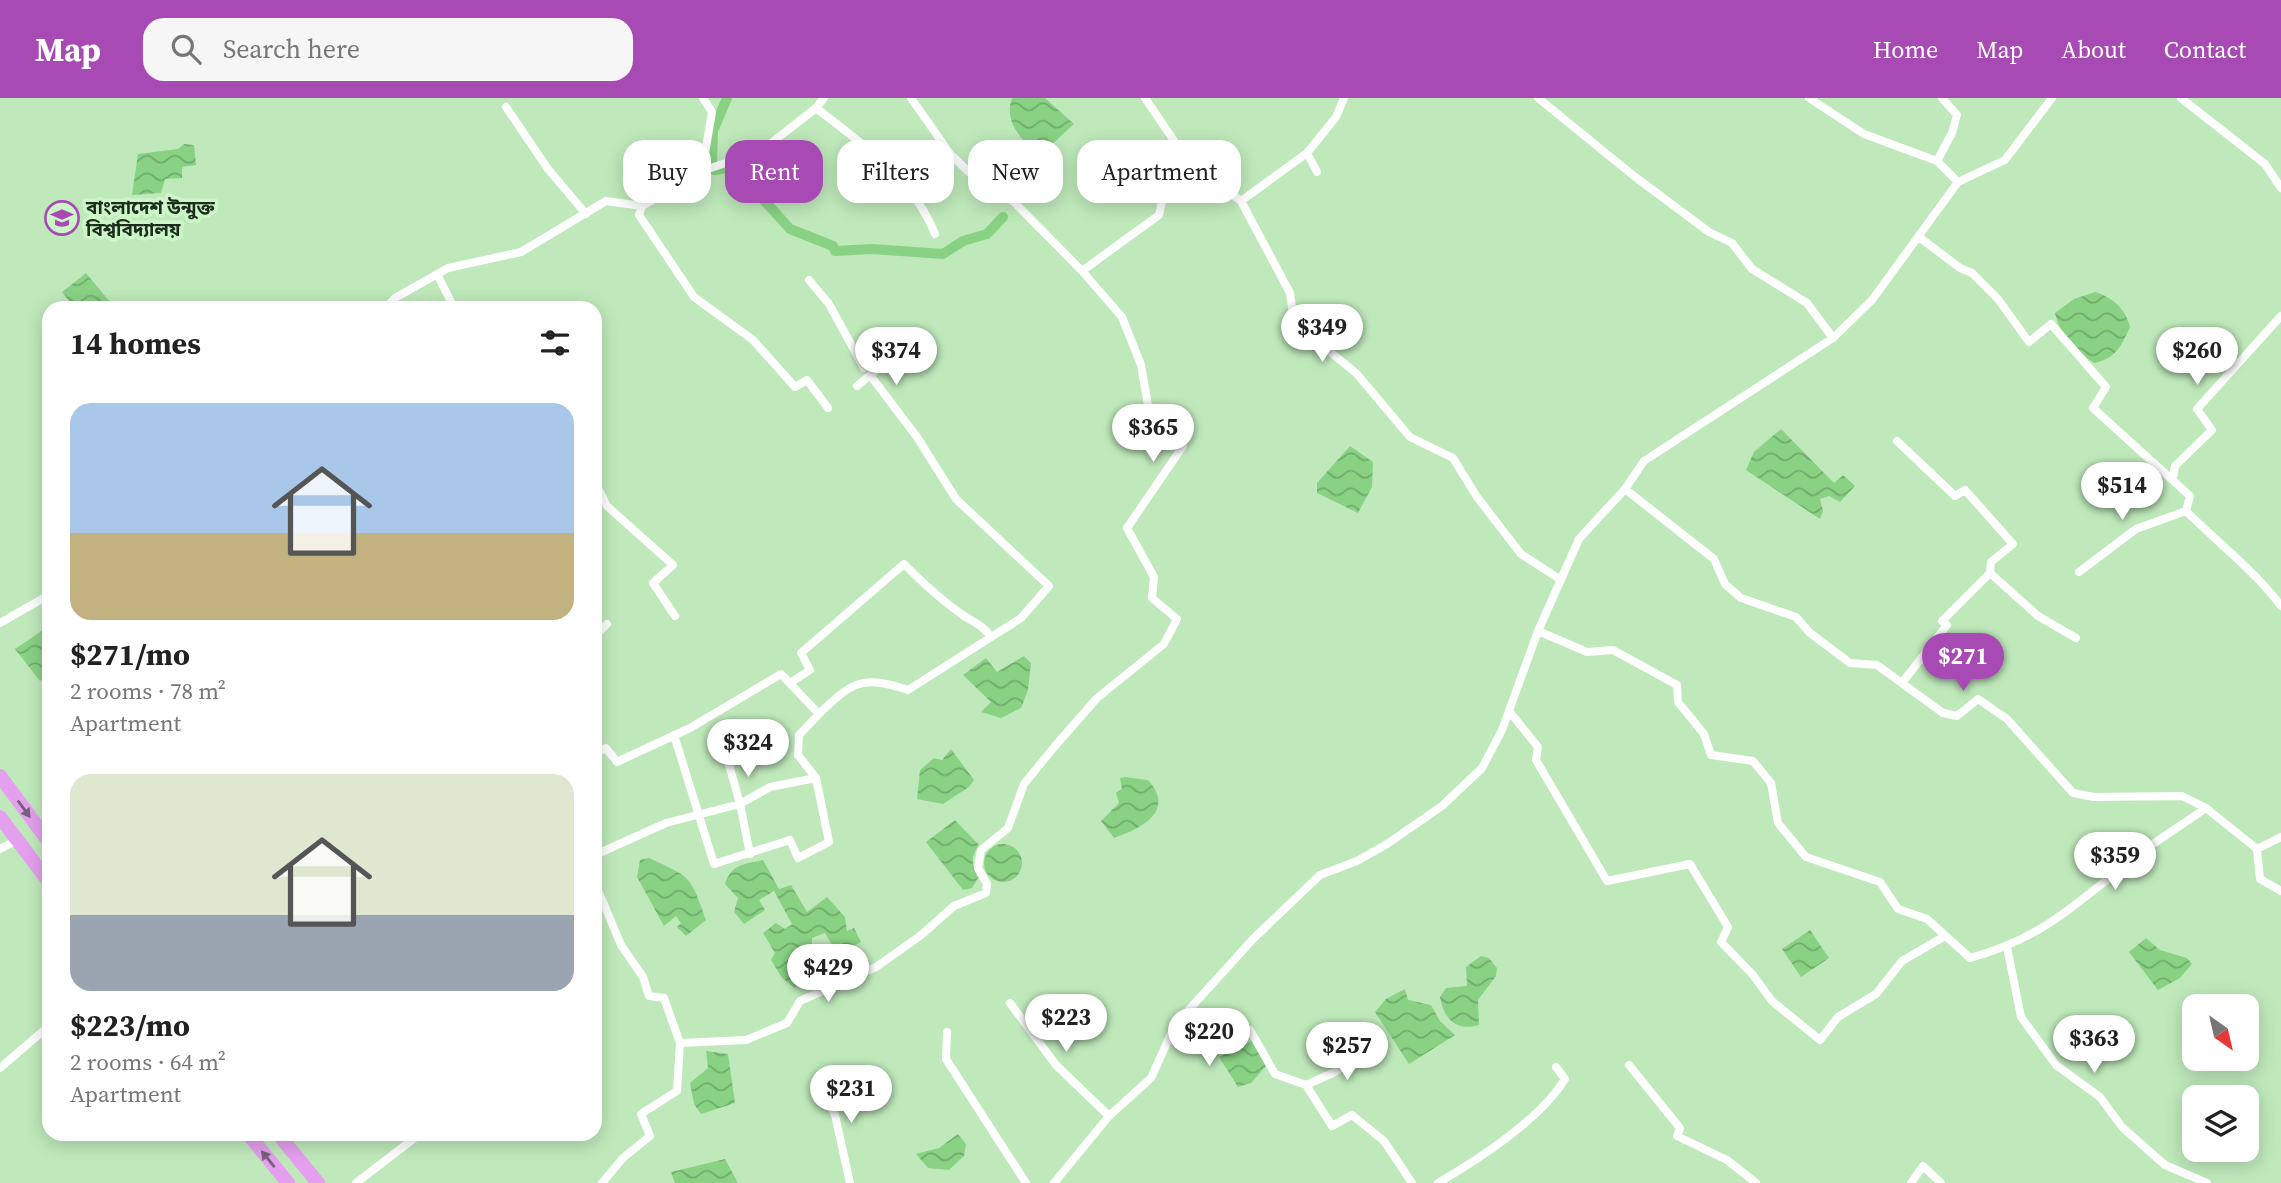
<!DOCTYPE html>
<html lang="en">
<head>
<meta charset="utf-8">
<style>
  body { margin:0; font-family:"Source Serif 4","Noto Sans Bengali",serif; background:#f6f6f6; color:#222; height:100vh; display:flex; flex-direction:column; font-size:26px; white-space:nowrap }
  * { box-sizing:border-box; margin:0 }
  p { font-size:23px; color:#767676 }
  .icon { flex:none; width:38px; height:38px; fill:none; stroke:currentColor; stroke-width:2; stroke-linecap:round; stroke-linejoin:round }
  .map { position:relative; flex:1; overflow:hidden }
  .details { position:absolute; left:42px; top:203px; width:560px; height:840px; display:flex; flex-direction:column; background:#fff; border-radius:21px; box-shadow:0 4px 18px #0003 }
  .details>* { flex:none }
  .top-card { position:absolute; left:623px; top:42px; width:665px; height:63px; display:flex; gap:14px }
  .needle { width:46px; rotate:146deg }
  .tools { position:absolute; left:2182px; top:896px; display:grid; gap:14px }
  .tools a { display:grid; place-items:center; width:77px; height:77px; border-radius:14px; background:#fff; box-shadow:0 4px 18px #0003; font-size:35px }
  .price { position:absolute; translate:-50% -60px; padding:0 16px; border-radius:24px; background:#fff; color:#222; font-size:23px; line-height:46px; filter:drop-shadow(0 2px 4px #0008) }
  .price::after { content:''; position:absolute; left:50%; top:42px; width:21px; height:16px; margin-left:-10px; background:inherit; clip-path:polygon(0 0,100% 0,50% 100%) }
  .price.selected { background:#a74ab4; color:#fff }
  ul { padding:0; list-style:none }
  li { display:grid; align-content:center; gap:14px; height:371px; padding:0 28px }
  li span { display:grid; place-items:center; height:217px; border-radius:21px; color:#555 }
  li>.icon { margin-inline-start:auto }
  span .icon { width:126px; height:126px; fill:#fffc; stroke-width:1 }
  li b { font-size:30px }
  h2 { display:flex; justify-content:space-between; align-items:center; height:84px; padding:0 28px; font-size:30px }
  .pill { padding:0 24px; border-radius:21px; background:#fff; box-shadow:0 4px 18px #0003; font-size:24px; line-height:63px }
  .pill.selected { background:#a74ab4; color:#fff }
  header { display:flex; align-items:center; gap:42px; box-sizing:border-box; height:98px; padding:0 35px; background:#a74ab4; color:#fff }
  header strong { font-size:33px }
  nav { display:flex; gap:38px; margin-inline-start:auto; font-size:24px }
  .search { width:490px; height:63px; background:#f6f6f6; display:flex; align-items:center; gap:18px; box-sizing:border-box; padding:0 24px; border-radius:21px; color:#767676; font-size:26px }
  .map>svg:first-child { display:block }
  .water { fill:url(#water-waves) }
  .lines { fill:none; stroke-linecap:round; stroke-linejoin:round }
  .canal { stroke:#89d284; stroke-width:10 }
  .minor { stroke:#fff; stroke-width:8 }
  .trunk { stroke:#e49fee; stroke-width:14 }
  .oneway { fill:#77607a }
  .labels { text-anchor:middle; dominant-baseline:central; stroke-width:7; stroke-linejoin:round; paint-order:stroke }
  .poi-label { font-size:19px; font-weight:bold; fill:#1d2d1c; stroke:#ccf6c8; text-anchor:start }
</style>
</head>
<body>
<header>
<strong>Map</strong>
<div class="search"><svg class="icon" aria-label="search" viewBox="0 0 24 24"><circle cx="10" cy="10" r="6"/><path d="M15 15l6 6"/></svg>Search here</div>
<nav><a>Home</a><a>Map</a><a>About</a><a>Contact</a></nav>
</header>
<div class="map">
<svg width="2281" height="1085" viewBox="0 0 2281 1085">
  <defs>
    <pattern id="water-waves" width="16" height="10" patternUnits="userSpaceOnUse" patternTransform="scale(1.75)"><rect width="16" height="10" fill="#89d284"/><path d="M0 5q4-4 8 0t8 0" fill="none" stroke="#6fab6b"/></pattern>
  </defs>
  <rect width="100%" height="100%" fill="#bfe9bb"/>
  <!-- water -->
  <path class="water" d="M1012 0H1045L1074 26 1039 58C1023 43 1003 24 1012 0Z
    M184 46 194 47 196 67 182 69V80L165 81 161 95 132 97 138 56 178 51Z
    M86 175 115 210H75L62 194Z
    M2095 194C2113 199 2126 212 2130 229 2121 248 2116 261 2094 265 2076 253 2060 237 2055 215L2074 201Z
    M1781 331 1834 385 1843 377 1855 388 1840 404 1829 398 1820 401 1823 413 1820 421 1746 372 1754 354Z
    M1350 348 1373 364 1372 389 1358 415 1317 395V385Z
    M49 528V577L40 583 15 551Z
    M1024 558 1031 565 1028 592 1021 610 1001 620 981 614 991 604 963 577 986 560 997 574Z
    M951 651 974 682 969 689 943 706 917 701 920 672 934 660 942 662Z
    M1125 679 1148 682C1177 714 1139 731 1114 740L1101 723 1119 705 1116 695 1122 691 1120 680Z
    M955 722 979 747C970 760 972 766 978 780L972 790 963 792 926 744Z
    M984 765a19 19 0 1 1 38 0a19 19 0 1 1-38 0Z
    M649 760C692 780 690 777 706 822L686 838 677 829 681 825 676 818 664 828 637 779 640 762Z
    M763 762 779 791 791 787 807 814 827 799 845 819 847 833 854 830 861 844 845 853V875L826 881 818 878 820 862 837 855 825 835 812 840 811 880 795 890 782 880 771 862 775 855 763 835 776 825 785 831 792 826 774 793 759 802 765 812 744 826 734 814 738 800 725 786C732 765 744 767 763 762Z
    M1810 832 1829 860 1801 879 1782 851Z
    M2146 840 2160 852 2187 860 2192 866 2180 880 2158 892 2129 854Z
    M1481 858 1489 860 1497 870 1496 878 1478 902 1479 927C1456 934 1443 920 1440 899L1446 890 1467 888 1466 869Z
    M1405 891 1408 902 1431 907 1440 923 1455 937 1409 966 1375 914 1386 901Z
    M1254 942 1266 968 1251 985 1238 989 1219 959Z
    M706 953 728 956 735 1005 701 1016 694 1006 690 985 708 970Z
    M958 1036 966 1046 964 1058 949 1072 928 1070 916 1056 939 1050Z
    M725 1061 738 1085H675L671 1074Z"/>
  <g class="lines">
    <!-- canal -->
    <path class="canal" d="M712 64 713 33 727 0
      M714 72 734 69 790 131 833 148 835 153 872 151 943 156 963 143 987 136 1003 119"/>
    <!-- minor -->
    <path class="minor" d="M911 0 951 57 971 76 1014 104 1082 173
      M1145 0 1187 62 1241 103 1290 195 1294 224 1356 275 1410 339 1453 360 1477 399 1521 456 1561 482
      M1538 0 1634 78 1709 134 1732 145 1752 171 1807 205 1833 240
      M1809 0 1864 36 1937 63 1958 84
      M2181 0 2265 66 2281 90
      M506 9 548 71 586 116
      M816 10C862 46 913 80 935 136
      M1937 63 1952 35 1957 17 1942 0
      M702 73 761 53 816 10 824 0
      M1317 74 1307 55 1336 19 1344 0
      M1241 103 1307 55
      M642 108 639 117 694 199 753 242 795 289 807 282 828 310
      M1919 139 1960 170 1972 175 1998 201 2029 244 2051 226 2106 289 2093 310 2190 398 2186 413C2218 445 2254 472 2281 508
      M437 176 452 206 457 210
      M809 182 829 206 864 270 882 260 885 266 870 277
      M386 210 395 200 448 170 521 154 606 103 642 108 702 73 712 14 703 0
      M1897 343 1955 398 1965 392 2013 446 1991 464 1990 475 1942 523 1947 527 1902 585
      M2173 380 2175 368 2212 332 2197 311 2281 218
      M595 384 607 408 673 467 653 485 675 518
      M1625 391 1714 461 1725 486 1741 500 1796 519 1810 535 1850 565 1877 567 1943 615 1957 618 1978 601 2007 621 2073 695 2094 699 2182 698 2206 710 2257 751 2260 781 2281 793
      M2079 474 2136 431 2186 413
      M1990 475 2038 518 2076 540
      M0 525 49 497
      M1538 533 1587 554 1613 552 1677 587 1678 604 1704 636 1711 657 1753 663 1771 685 1778 725 1806 759 1880 784 1898 811 1927 821 1970 860C2043 840 2077 805 2134 760 2157 742 2182 727 2206 710
      M595 538 607 526
      M790 585 810 572 801 555 904 466C922 484 940 501 960 515 972 524 982 526 991 539
      M1509 613 1538 649 1536 662 1607 783 1690 766 1728 829 1721 844 1753 877 1772 903 1820 942 1838 919 1876 896 1902 863 1945 838
      M674 637 714 766 790 742 798 760 829 744 816 680 798 657 799 637 819 616
      M595 655 606 650 617 664 690 630 781 576 819 616C853 583 862 577 908 592L1021 520 1049 488 956 401 917 339 870 277 857 288
      M728 663 740 706 770 689 816 680
      M0 751 17 742
      M2257 751 2281 739
      M595 757 666 725 740 706 750 756
      M595 785 621 847 643 879 649 898 664 900 680 945
      M2007 849 2021 919 2056 967 2100 999 2122 1029 2165 1067 2207 1085
      M1010 905 1056 967 1109 1018
      M1175 927 1208 955 1250 932 1275 976 1306 987 1332 1028 1352 1017 1384 1043 1412 1085
      M947 934 946 961 1026 1085
      M1629 967 1680 1030 1677 1038 1727 1062 1756 1085
      M0 970 49 928
      M821 987 835 1017 850 1085
      M1306 987 1335 974 1370 949
      M356 1085 420 1036
      M602 1085 623 1060 650 1038 641 1016 677 993 680 945 746 942 787 925 800 903 876 869 920 838 954 808 986 795 987 786 978 770 981 752 1008 730 1024 686 1055 648 1097 600 1164 546 1177 521 1152 500 1154 479 1127 430 1183 348 1149 313 1141 267 1122 219 1082 173 1159 117 1168 77 1187 62
      M1054 1085 1109 1018 1151 980 1175 927 1253 841 1320 777 1357 763 1387 746 1442 708 1482 670 1502 632 1538 533 1579 441 1625 391 1644 363 1833 240 1872 202 1958 84 2005 62 2052 0
      M1438 1085C1479 1061 1540 1022 1565 981L1556 969
      M1911 1085 1923 1068 1941 1085"/>
    <!-- trunk -->
    <path class="trunk" d="M0 678 49 744
      M0 719 49 784
      M248 1036 288 1085
      M278 1036 318 1085"/>
  </g>
  <!-- one-way arrows -->
  <defs><path id="oneway-solid" d="M-6-.8H1V-3.2L6.5 0L1 3.2V.8H-6Z" transform="scale(1.75)"/></defs>
  <g class="oneway">
    <use href="#oneway-solid" transform="translate(24 711) rotate(54)"/>
    <use href="#oneway-solid" transform="translate(268 1061) rotate(-129)"/>
  </g>
  <!-- icons -->
  <defs>
    <g id="university-ring" transform="scale(1.75)"><circle r="9.5" fill="#ccf6c8" stroke="#a74ab4" stroke-width="1.5"/><path d="M0-5L7-2L0 1L-7-2ZM-4 1L0 2.5L4 1V4Q0 6-4 4Z" fill="#a74ab4"/></g>
  </defs>
  <g fill-rule="evenodd">
    <use href="#university-ring" x="62" y="120"/>
  </g>
  <g class="labels">
    <!-- poi labels -->
    <g class="poi-label">
      <text x="86" y="109">বাংলাদেশ উন্মুক্ত<tspan x="86" dy="22">বিশ্ববিদ্যালয়</tspan></text>
    </g>
  </g>
</svg>
<div class="tools">
<a><svg class="needle" viewBox="-14 -14 28 28"><path d="M0-13l5 13h-10z" fill="#e53935"/><path d="M0 13l5-13h-10z" fill="#767676"/></svg></a>
<a><svg class="icon" aria-label="layers" viewBox="0 0 24 24"><path d="M12 4l9 5-9 5-9-5zM3 14l9 5 9-5"/></svg></a>
</div>
<b class="price" style="left:1322px;top:266px">$349</b>
<b class="price" style="left:896px;top:289px">$374</b>
<b class="price" style="left:2197px;top:289px">$260</b>
<b class="price" style="left:1153px;top:366px">$365</b>
<b class="price" style="left:2122px;top:424px">$514</b>
<b class="price selected" style="left:1963px;top:595px">$271</b>
<b class="price" style="left:748px;top:681px">$324</b>
<b class="price" style="left:2115px;top:794px">$359</b>
<b class="price" style="left:828px;top:906px">$429</b>
<b class="price" style="left:1066px;top:956px">$223</b>
<b class="price" style="left:1209px;top:970px">$220</b>
<b class="price" style="left:2094px;top:977px">$363</b>
<b class="price" style="left:1347px;top:984px">$257</b>
<b class="price" style="left:851px;top:1027px">$231</b>
<div class="top-card">
<a class="pill">Buy</a>
<a class="pill selected">Rent</a>
<a class="pill">Filters</a>
<a class="pill">New</a>
<a class="pill">Apartment</a>
</div>
<section class="details">
<h2>14 homes<svg class="icon" aria-label="filters" viewBox="0 0 24 24"><path d="M4 7h16M4 17h16"/><circle cx="9" cy="7" r="2"/><circle cx="15" cy="17" r="2"/></svg></h2>
<ul>
<li><span style="background:linear-gradient(#a9c7e8 60%,#c2b280 0)"><svg class="icon" aria-label="home" viewBox="0 0 24 24"><path d="M3 11l9-7 9 7M6 9v11h12V9"/></svg></span><div><b>$271/mo</b><p>2 rooms · 78 m²</p><p>Apartment</p></div></li>
<li><span style="background:linear-gradient(#dfe7d0 65%,#9aa5b1 0)"><svg class="icon" aria-label="home" viewBox="0 0 24 24"><path d="M3 11l9-7 9 7M6 9v11h12V9"/></svg></span><div><b>$223/mo</b><p>2 rooms · 64 m²</p><p>Apartment</p></div></li>
</ul>
</section>
</div>
</body>
</html>
